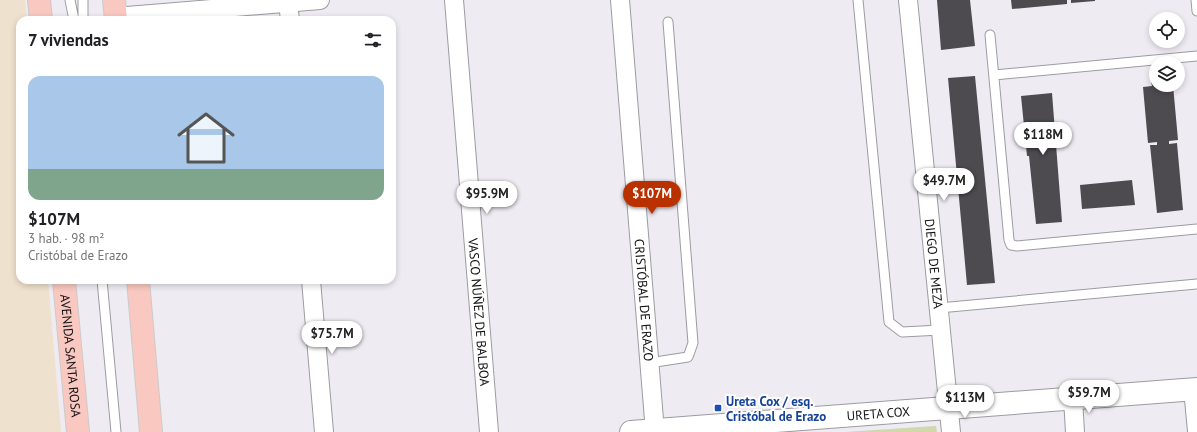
<!DOCTYPE html>
<html lang="es">
<head>
<meta charset="utf-8">
<style>
  body { margin:0; font-family:"PT Sans",sans-serif; background:#f6f6f6; color:#202124; height:100vh; display:flex; flex-direction:column; font-size:15px; white-space:nowrap }
  * { box-sizing:border-box; margin:0 }
  p { font-size:13px; color:#757577 }
  .icon { flex:none; width:22px; height:22px; fill:none; stroke:currentColor; stroke-width:2; stroke-linecap:round; stroke-linejoin:round }
  .map { position:relative; flex:1; overflow:hidden }
  .side { position:absolute; left:16px; top:16px; width:380px; height:268px; display:flex; flex-direction:column; background:#fff; border-radius:12px; box-shadow:0 2px 6px #0003 }
  .side>* { flex:none }
  .tools { position:absolute; left:1149px; top:12px; display:grid; gap:8px }
  .tools a { display:grid; place-items:center; width:36px; height:36px; border-radius:50%; background:#fff; box-shadow:0 2px 6px #0003; font-size:20px }
  .price { position:absolute; translate:-50% -34px; padding:0 9px; border-radius:14px; background:#fff; color:#222; font-size:13px; line-height:26px; filter:drop-shadow(0 1px 2px #0008) }
  .price::after { content:''; position:absolute; left:50%; top:24px; width:12px; height:9px; margin-left:-6px; background:inherit; clip-path:polygon(0 0,100% 0,50% 100%) }
  .price.current { background:#ba3100; color:#fff }
  ul { padding:0; list-style:none }
  li { display:grid; align-content:center; gap:8px; height:212px; padding:0 12px }
  li span { display:grid; place-items:center; height:124px; border-radius:12px; color:#555 }
  li>.icon { margin-inline-start:auto }
  span .icon { width:72px; height:72px; fill:#fffc; stroke-width:1 }
  li b { font-size:17px }
  h2 { display:flex; justify-content:space-between; align-items:center; height:48px; padding:0 12px; font-size:17px }
  .map>svg:first-child { display:block }
  .industrial { fill:#eee1cd }
  .green { fill:#d0d8ac }
  .building { fill:#4d4a50 }
  .lines { fill:none; stroke-linecap:round; stroke-linejoin:round }
  .lane-casing { stroke:#9d9ba1; stroke-width:11 }
  .street-casing { stroke:#9d9ba1; stroke-width:20 }
  .secondary-casing { stroke:#9d9ba1; stroke-width:24 }
  .primary-casing { stroke:#cbcbcb; stroke-width:24 }
  .lane { stroke:#fff; stroke-width:9 }
  .street { stroke:#fff; stroke-width:18 }
  .secondary { stroke:#fff; stroke-width:22 }
  .primary { stroke:#f9c8c0; stroke-width:22 }
  .transit-dot { fill:#1a4fb4; stroke:#fff; stroke-width:1.5 }
  .labels { text-anchor:middle; dominant-baseline:central; stroke-width:4; stroke-linejoin:round; paint-order:stroke }
  .street-label { font-size:13px; fill:#121113; stroke:#fff }
  .transit-label { font-size:13px; font-weight:bold; fill:#164399; stroke:#fff; text-anchor:start }
</style>
</head>
<body>
<div class="map">
<svg width="1197" height="432" viewBox="0 0 1197 432">
  <rect width="100%" height="100%" fill="#eeebf2"/>
  <!-- industrial -->
  <path class="industrial" d="M0 0H25L27 20H20V280H48L61 432H0Z"/>
  <!-- green -->
  <path class="green" d="M934 426H936L937 432H846Z"/>
  <!-- building -->
  <path class="building" d="M937 0H970L975 46 941 50Z
    M1011 0H1067V4L1012 9Z
    M1071 0H1095V1L1071 3Z
    M975 76 995 283 967 285 948 78Z
    M1156 81V85H1173L1178 140 1169 141V144L1177 143 1183 210 1157 213 1150 145H1157V142L1148 143 1143 87 1152 86 1151 82Z
    M1052 93 1062 222 1036 224 1029 156H1027L1021 96Z
    M1132 180 1135 205 1082 209 1080 185Z"/>
  <g class="lines">
    <!-- lane casing -->
    <g class="lane-casing">
      <path id="lane" d="M70 0 74 20
        M83 0V20
        M858 0 889 322 902 332 941 330
        M1196 0 1197 11
        M990 35 1009 240 1011 245 1017 246 1197 229
        M994 75 1197 56
        M102 280 116 432
        M939 308 1197 284
        M649 363 688 357 693 343 668 22"/>
    </g>
    <!-- street casing -->
    <g class="street-casing">
      <g id="street">
        <path id="s1" d="M454 0 489 432"/>
        <path id="s2" d="M620 0 655 432"/>
        <path id="s3" d="M908 0 951 432"/>
        <path d="M288 3 290 20"/>
        <path d="M115 17 320 0"/>
        <path d="M311 280 324 432"/>
        <path d="M1193 389 1197 431"/>
        <path d="M1073 398 1075 432"/>
      </g>
    </g>
    <!-- secondary casing -->
    <g class="secondary-casing">
      <g id="secondary">
        <path id="s4" d="M631 432 1197 389"/>
      </g>
    </g>
    <!-- primary casing -->
    <g class="primary-casing">
      <g id="primary">
        <path d="M39 0 41 20"/>
        <path d="M114 0 116 20"/>
        <path id="s5" d="M64 280 78 432"/>
        <path d="M138 280 151 432"/>
      </g>
    </g>
    <!-- lane -->
    <use href="#lane" class="lane"/>
    <!-- street -->
    <use href="#street" class="street"/>
    <!-- secondary -->
    <use href="#secondary" class="secondary"/>
    <!-- primary -->
    <use href="#primary" class="primary"/>
  </g>
  <!-- markers -->
  <rect class="transit-dot" x="714" y="404" width="8" height="8" rx="2"/>
  <g class="labels">
    <!-- street labels -->
    <g class="street-label">
      <text stroke="none"><textPath href="#s3" startOffset="265">DIEGO DE MEZA</textPath></text>
      <text stroke="none"><textPath href="#s2" startOffset="301">CRISTÓBAL DE ERAZO</textPath></text>
      <text stroke="none"><textPath href="#s1" startOffset="313">VASCO NÚÑEZ DE BALBOA</textPath></text>
      <text stroke="none"><textPath href="#s5" startOffset="76">AVENIDA SANTA ROSA</textPath></text>
      <text stroke="none"><textPath href="#s4" startOffset="248">URETA COX</textPath></text>
    </g>
    <!-- transit labels -->
    <g class="transit-label">
      <text x="726" y="401">Ureta Cox / esq.<tspan x="726" dy="15">Cristóbal de Erazo</tspan></text>
    </g>
  </g>
</svg>
<div class="tools">
<a><svg class="icon" aria-label="locate" viewBox="0 0 24 24"><circle cx="12" cy="12" r="6"/><path d="M12 2v4M12 18v4M2 12h4M18 12h4"/></svg></a>
<a><svg class="icon" aria-label="layers" viewBox="0 0 24 24"><path d="M12 4l9 5-9 5-9-5zM3 14l9 5 9-5"/></svg></a>
</div>
<b class="price" style="left:1043px;top:156px">$118M</b>
<b class="price" style="left:944px;top:202px">$49.7M</b>
<b class="price" style="left:487px;top:215px">$95.9M</b>
<b class="price current" style="left:652px;top:215px">$107M</b>
<b class="price" style="left:332px;top:355px">$75.7M</b>
<b class="price" style="left:1089px;top:414px">$59.7M</b>
<b class="price" style="left:965px;top:419px">$113M</b>
<section class="side">
<h2>7 viviendas<svg class="icon" aria-label="filters" viewBox="0 0 24 24"><path d="M4 7h16M4 17h16"/><circle cx="9" cy="7" r="2"/><circle cx="15" cy="17" r="2"/></svg></h2>
<ul>
<li><span style="background:linear-gradient(#a9c7e8 75%,#7fa58c 0)"><svg class="icon" aria-label="home" viewBox="0 0 24 24"><path d="M3 11l9-7 9 7M6 9v11h12V9"/></svg></span><div><b>$107M</b><p>3 hab. · 98 m²</p><p>Cristóbal de Erazo</p></div></li>
</ul>
</section>
</div>
</body>
</html>
